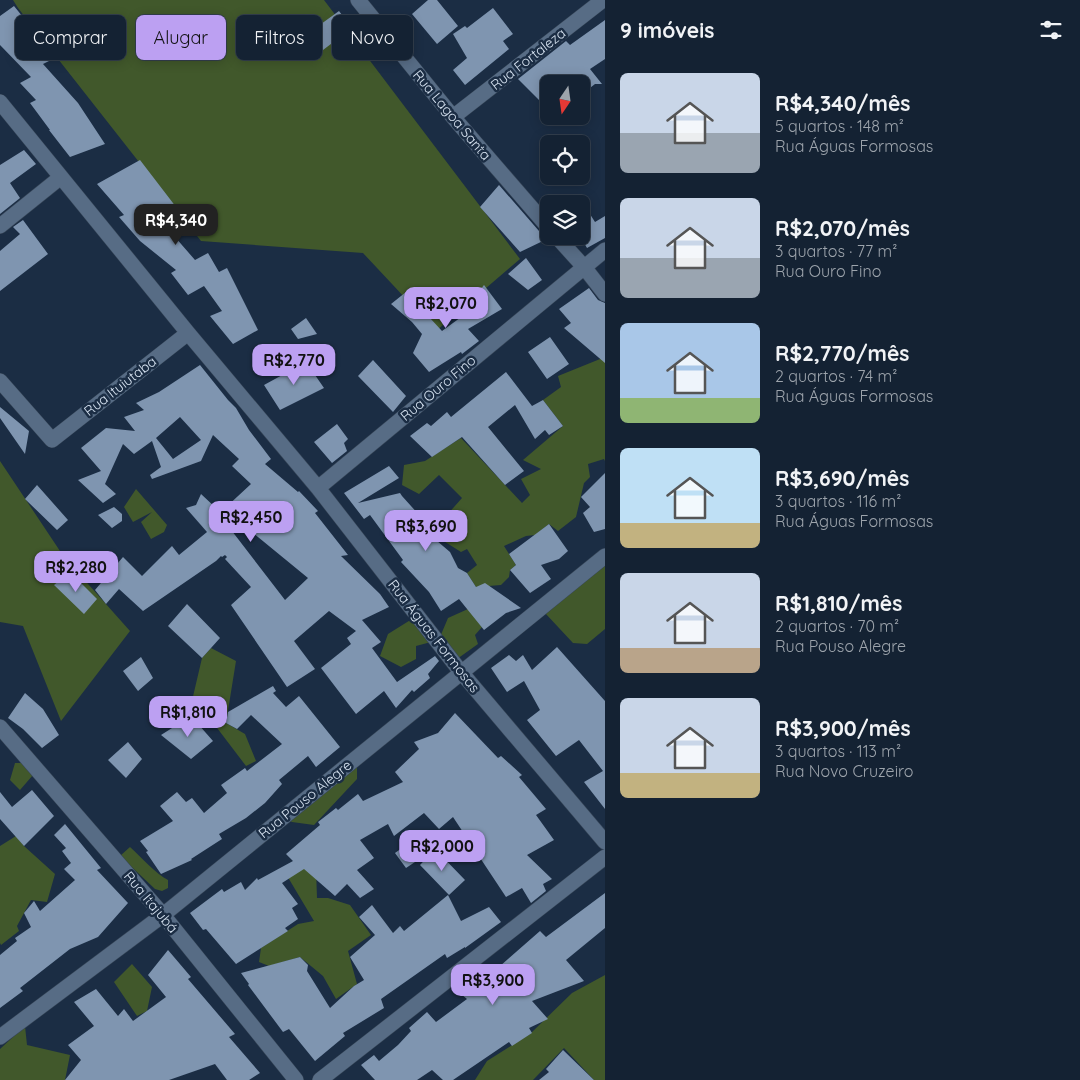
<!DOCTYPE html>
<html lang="pt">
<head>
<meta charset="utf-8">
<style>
  body { margin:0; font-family:Quicksand,sans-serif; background:#1d2a3b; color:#f1f3f6; height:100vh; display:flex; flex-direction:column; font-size:19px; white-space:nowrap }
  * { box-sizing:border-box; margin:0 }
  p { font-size:16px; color:#9da4ac }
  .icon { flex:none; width:28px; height:28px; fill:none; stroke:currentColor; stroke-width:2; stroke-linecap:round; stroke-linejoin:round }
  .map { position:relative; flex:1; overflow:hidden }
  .drawer { display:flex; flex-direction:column; background:#142233; width:475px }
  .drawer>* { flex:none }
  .guide { position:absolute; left:15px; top:15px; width:475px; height:45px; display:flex; gap:10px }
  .needle { width:32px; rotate:193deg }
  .tools { position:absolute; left:540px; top:75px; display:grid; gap:10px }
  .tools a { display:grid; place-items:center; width:50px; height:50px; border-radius:8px; background:#142233; box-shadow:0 2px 12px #0003,0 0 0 1px #333f4e; font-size:25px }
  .price { position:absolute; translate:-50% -42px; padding:0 11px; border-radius:10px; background:#bca0f2; color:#111; font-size:16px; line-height:32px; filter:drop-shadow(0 1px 2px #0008) }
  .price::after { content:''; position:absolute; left:50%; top:30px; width:15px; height:11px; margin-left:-8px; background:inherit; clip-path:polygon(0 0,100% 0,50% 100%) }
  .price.current { background:#222; color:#fff }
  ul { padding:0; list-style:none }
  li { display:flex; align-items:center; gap:15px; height:125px; padding:0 15px }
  li span { display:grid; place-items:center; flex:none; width:140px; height:100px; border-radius:8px; color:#555 }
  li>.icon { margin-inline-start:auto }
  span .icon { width:60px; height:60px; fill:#fffc; stroke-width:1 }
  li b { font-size:21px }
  h2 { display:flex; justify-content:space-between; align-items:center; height:60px; padding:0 15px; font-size:21px }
  .tag { padding:0 18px; border-radius:8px; background:#142233; box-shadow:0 2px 12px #0003,0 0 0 1px #333f4e; font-size:18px; line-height:45px }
  .tag.current { background:#bca0f2; color:#111 }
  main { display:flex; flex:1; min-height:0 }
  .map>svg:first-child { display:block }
  .green { fill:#41582b }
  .building { fill:#7f95b0; fill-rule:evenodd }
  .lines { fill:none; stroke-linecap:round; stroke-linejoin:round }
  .minor-casing { stroke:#384759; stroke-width:16 }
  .minor { stroke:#576c85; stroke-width:15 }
  .labels { text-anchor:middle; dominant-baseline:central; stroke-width:5; stroke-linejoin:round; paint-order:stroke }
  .street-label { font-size:14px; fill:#d8e4f2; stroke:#1b2d44 }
</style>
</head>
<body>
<main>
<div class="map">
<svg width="605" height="1080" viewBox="0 0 605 1080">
  <rect width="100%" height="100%" fill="#1b2d44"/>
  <!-- green -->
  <path class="green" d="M13 0H324L520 259 436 331 363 253 201 241 18 8Z
    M605 357V461L604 459 588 464 590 477 584 483 576 517 558 531 549 524 535 535 526 536 504 546 516 565 510 570 509 577 501 585 476 587 467 573 477 565 467 549 461 552 431 533 462 498 439 475 419 494 402 485 404 465 425 461 461 438 522 503 530 495 521 479 541 469 523 460 563 426 543 400 561 387 558 376Z
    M0 461 64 557 130 631 61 721 23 626 0 622Z
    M136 489 167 525 164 532 151 539 141 522 152 512 133 522 124 507Z
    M605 561V629L587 644 573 643 545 613Z
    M468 609 482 627 475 635 478 644 457 659 440 637 448 618Z
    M412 619 431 642 416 646V659L401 667 380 656 388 634Z
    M211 648 236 661 226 723 245 734 256 761 246 766 211 720 196 715 191 705 202 658Z
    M357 760V779L314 825 292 822 286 819Z
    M15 763H23L33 775 20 790 10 780Z
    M16 836 24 846 55 874 47 902 31 900 17 926 19 931 1 945 0 943V846Z
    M130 847C141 857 156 874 168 880V888L162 891 155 889 120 856Z
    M283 869H316L317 898H328L350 905 371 935 348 951 357 984 336 999 323 976 300 957 269 966 259 962 261 948 298 924 314 921Z
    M132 964 152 987 147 1011 137 1016 114 982Z
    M605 975V1080H594L564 1048 533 1080H475L487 1061 530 1034 572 993Z
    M25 1026 27 1045 70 1055 65 1080H0V1049Z"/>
  <!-- building -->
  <path class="building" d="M428 0H437L458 26 437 44 412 14Z
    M14 6 35 32 53 59 43 64 78 103 105 144 70 157 49 130H50L30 103 36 100 20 83 31 77 0 45V16Z
    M493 8 513 34 503 41 509 49 465 85 453 70 467 58 453 34 465 26 467 28Z
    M339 11 352 28 323 50 310 32Z
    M605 20V59L590 69 602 84H595L581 95V84H549V110L518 79 566 41 570 45Z
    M24 150 36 164 10 183 20 198 0 214V165Z
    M140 160 186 220 168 229 195 260 208 253 219 272 227 268 258 330 233 344 210 316 222 311 204 286 188 295 171 273 176 270 140 241 119 217 124 215 97 184Z
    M499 185 539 231 545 240 520 252 480 207Z
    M581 200 595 222 605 216V238L587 248 581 238Z
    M23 220 48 254 0 291V251L20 234 13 227Z
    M526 258 542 280 528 290 508 274Z
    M484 285 502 309 468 329 479 341 462 354 461 352 429 372 413 353 422 334 412 322 391 304 406 292 442 331 479 304 474 298Z
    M589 288 598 300 605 303V363L564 328 571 323 559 309Z
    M306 318 317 334 298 339 291 329Z
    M550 337 569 364 547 379 528 352Z
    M373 360 406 396 393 412 358 376Z
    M306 362 324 388 280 410 264 385Z
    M200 365 228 400 236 408 249 430 271 459 265 464 298 492 299 491 318 511 315 513 348 555 341 556 380 594 389 607 362 620 381 642 372 648 397 682 435 656 439 661 428 674 430 678 414 692 412 690 396 708 384 691 356 714 321 668 351 644 347 638 356 631 329 611 294 641 315 669 287 687 231 605 251 587 225 559 227 557 225 555 222 557 221 556 216 561 143 611 119 589 106 604 95 590 123 557 142 576 172 546 179 555 207 532 186 508 196 505 201 494 216 508 215 509 285 600 308 578 224 509 251 484 232 466 239 459 213 435 201 461 152 479 150 475 161 467 152 441 134 454 123 444 105 484 116 494 103 503 78 480 101 471 81 448 106 428 135 431 124 417 144 410 136 403 159 392ZM180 417 201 440 173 459 156 438Z
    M506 372 532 406 543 400 563 426 549 435 545 430 535 439 515 405 488 427 524 471 505 485 462 437 432 457 410 436 427 423 431 426 447 412 451 417Z
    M0 407 29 431 25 454 0 418Z
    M337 424 348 439 344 443 347 451 332 463 314 442Z
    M389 466 399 478 358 503 400 493 402 496 429 526 423 529 450 552 458 568 467 573 476 587 485 583 521 608 506 613 484 630 459 599 441 611 429 592 401 562 403 560 370 515 364 519 344 493Z
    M605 473V529L594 532 583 513 590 507 581 497Z
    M37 485 68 520 57 530 25 499Z
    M114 507 122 514V521L112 528 98 515Z
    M549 524 568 551 559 559 541 565 551 579 530 593 510 570 516 565 509 554Z
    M70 572 97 599 84 614 54 585Z
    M187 604 220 638 202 658 168 626Z
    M557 647 605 701V809L584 782 603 771 579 740 556 756 527 720 540 710 524 681 507 692 491 668 509 655 516 661 523 655 532 670Z
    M141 657 153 678 138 691 123 671Z
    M273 686 276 691 273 693 286 707 299 696 340 747 316 767 308 756 279 780 282 784 265 803 246 818 219 834 222 839 191 859 192 860 161 874 146 852 148 851 140 841 173 821 160 806 177 792 186 802 192 798 204 813 227 793 221 785 245 768 247 771 282 744 251 715 237 729 226 723 228 712Z
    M25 693 43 709 59 735 42 748 23 729 8 718Z
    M455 713 498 758 501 756 522 775 519 777 546 809 536 815 554 840 527 855 552 879 543 884 546 891 531 903 522 888 506 897 453 817 439 829 424 813 394 836 388 824 360 840 374 858 357 870 374 889 360 898 347 884 335 896 304 869 282 883 298 904 292 908 298 919 285 928 288 931 236 964 206 929 203 930 190 913 222 889 224 892 241 882 245 890 257 878 258 880 293 861 286 854 320 825 318 822 336 808 338 810 358 794 363 801 403 782 395 772 419 749 414 742 438 733Z
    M191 716 213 741 191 759 161 735Z
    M128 742 142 759 126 778 108 760Z
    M32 790 54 816 24 846 0 819V792L12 807Z
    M65 824 101 868 97 870 128 903 98 937 70 949 20 988 23 991 0 1008V955L17 941 15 938 31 927 24 913 34 901 40 911 75 880 64 869 71 863 62 851 66 848 54 835Z
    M406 845 418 860 406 868 395 853Z
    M435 849 465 880 449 895 420 865Z
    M605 893V928L566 960 584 981 532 1001 548 1019 529 1028 532 1033 512 1046 509 1042 453 1080H443L432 1070 417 1080H375L361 1065 374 1055 379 1061 398 1045 411 1031 409 1028 427 1012 436 1022 467 999 461 994 489 970 491 974 540 931 546 937Z
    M448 895 461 921 489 907 501 922 465 948V947L447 958 445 954 381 999 384 1008 343 1033 345 1036 315 1061 289 1029 283 1032 248 985 249 984 241 973 300 957 308 965 307 971 330 1008 354 986 364 980 350 957 375 935 359 917 372 905 393 933 400 926 404 931Z
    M168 950 191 977 188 979 235 1034 229 1037 260 1073 249 1080H227L215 1064 169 1080H65L81 1060 68 1045 94 1026 74 1002 96 989 118 1016 124 1009 133 1021 166 997 148 975Z
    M563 1050 594 1080H539L549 1072 546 1069Z"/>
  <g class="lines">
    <!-- minor casing -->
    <g class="minor-casing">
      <path id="minor" d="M358 0 453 117 549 228
        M0 102 188 333 318 488 461 672 605 842
        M453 117 603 0
        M0 226 61 177
        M556 236 584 267 605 294
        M0 381 52 440 188 333
        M318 488 605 250
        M0 727 163 915 296 1080
        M0 1037 163 915 605 556
        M320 1080 605 857"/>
    </g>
    <!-- minor -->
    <use href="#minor" class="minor"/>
  </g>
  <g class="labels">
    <!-- street labels -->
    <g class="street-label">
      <text transform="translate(528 59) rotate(-38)">Rua Fortaleza</text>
      <text transform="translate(452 115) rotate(50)">Rua Lagoa Santa</text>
      <text transform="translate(120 386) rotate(-38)">Rua Ituiutaba</text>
      <text transform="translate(438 388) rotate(-40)">Rua Ouro Fino</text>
      <text transform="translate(434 636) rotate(52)">Rua Águas Formosas</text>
      <text transform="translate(305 799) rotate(-39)">Rua Pouso Alegre</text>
      <text transform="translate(151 902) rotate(50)">Rua Itajubá</text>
    </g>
  </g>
</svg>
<div class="tools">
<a><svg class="needle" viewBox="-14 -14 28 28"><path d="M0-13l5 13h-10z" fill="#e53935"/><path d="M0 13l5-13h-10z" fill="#9da4ac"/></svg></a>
<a><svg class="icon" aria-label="locate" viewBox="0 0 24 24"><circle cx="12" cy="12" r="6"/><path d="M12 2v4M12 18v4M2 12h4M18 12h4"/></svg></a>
<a><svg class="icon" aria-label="layers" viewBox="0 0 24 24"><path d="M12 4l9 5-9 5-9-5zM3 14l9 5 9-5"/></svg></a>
</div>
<b class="price current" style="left:176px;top:246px">R$4,340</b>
<b class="price" style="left:446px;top:329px">R$2,070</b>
<b class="price" style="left:294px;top:386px">R$2,770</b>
<b class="price" style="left:251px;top:543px">R$2,450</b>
<b class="price" style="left:426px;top:552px">R$3,690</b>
<b class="price" style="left:76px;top:593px">R$2,280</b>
<b class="price" style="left:188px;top:738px">R$1,810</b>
<b class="price" style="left:442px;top:872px">R$2,000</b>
<b class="price" style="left:493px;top:1006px">R$3,900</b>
<div class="guide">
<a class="tag">Comprar</a>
<a class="tag current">Alugar</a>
<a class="tag">Filtros</a>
<a class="tag">Novo</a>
</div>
</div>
<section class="drawer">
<h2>9 imóveis<svg class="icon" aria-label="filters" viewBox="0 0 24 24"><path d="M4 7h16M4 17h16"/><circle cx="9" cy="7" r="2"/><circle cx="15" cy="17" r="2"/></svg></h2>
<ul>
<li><span style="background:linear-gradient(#c9d6e8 60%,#9aa5b1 0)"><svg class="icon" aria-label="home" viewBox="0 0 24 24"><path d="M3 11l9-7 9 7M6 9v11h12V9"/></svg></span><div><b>R$4,340/mês</b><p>5 quartos · 148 m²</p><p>Rua Águas Formosas</p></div></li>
<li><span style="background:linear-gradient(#c9d6e8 60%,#9aa5b1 0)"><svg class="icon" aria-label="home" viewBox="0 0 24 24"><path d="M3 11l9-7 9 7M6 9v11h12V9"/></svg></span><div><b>R$2,070/mês</b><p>3 quartos · 77 m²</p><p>Rua Ouro Fino</p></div></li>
<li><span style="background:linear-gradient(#a9c7e8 75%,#8fb573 0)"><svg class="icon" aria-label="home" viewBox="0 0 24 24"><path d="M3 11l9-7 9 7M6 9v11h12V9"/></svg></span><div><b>R$2,770/mês</b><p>2 quartos · 74 m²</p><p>Rua Águas Formosas</p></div></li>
<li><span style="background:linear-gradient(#bfe0f5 75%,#c2b280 0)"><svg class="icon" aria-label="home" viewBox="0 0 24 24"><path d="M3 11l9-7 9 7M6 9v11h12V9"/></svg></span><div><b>R$3,690/mês</b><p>3 quartos · 116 m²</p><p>Rua Águas Formosas</p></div></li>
<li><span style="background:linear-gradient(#c9d6e8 75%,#b9a48a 0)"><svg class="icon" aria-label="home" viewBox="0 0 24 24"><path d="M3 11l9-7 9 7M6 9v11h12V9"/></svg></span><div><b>R$1,810/mês</b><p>2 quartos · 70 m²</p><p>Rua Pouso Alegre</p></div></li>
<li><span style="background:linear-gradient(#c9d6e8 75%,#c2b280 0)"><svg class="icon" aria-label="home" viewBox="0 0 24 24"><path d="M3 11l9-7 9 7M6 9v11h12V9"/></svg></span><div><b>R$3,900/mês</b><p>3 quartos · 113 m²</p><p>Rua Novo Cruzeiro</p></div></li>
</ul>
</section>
</main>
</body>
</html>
